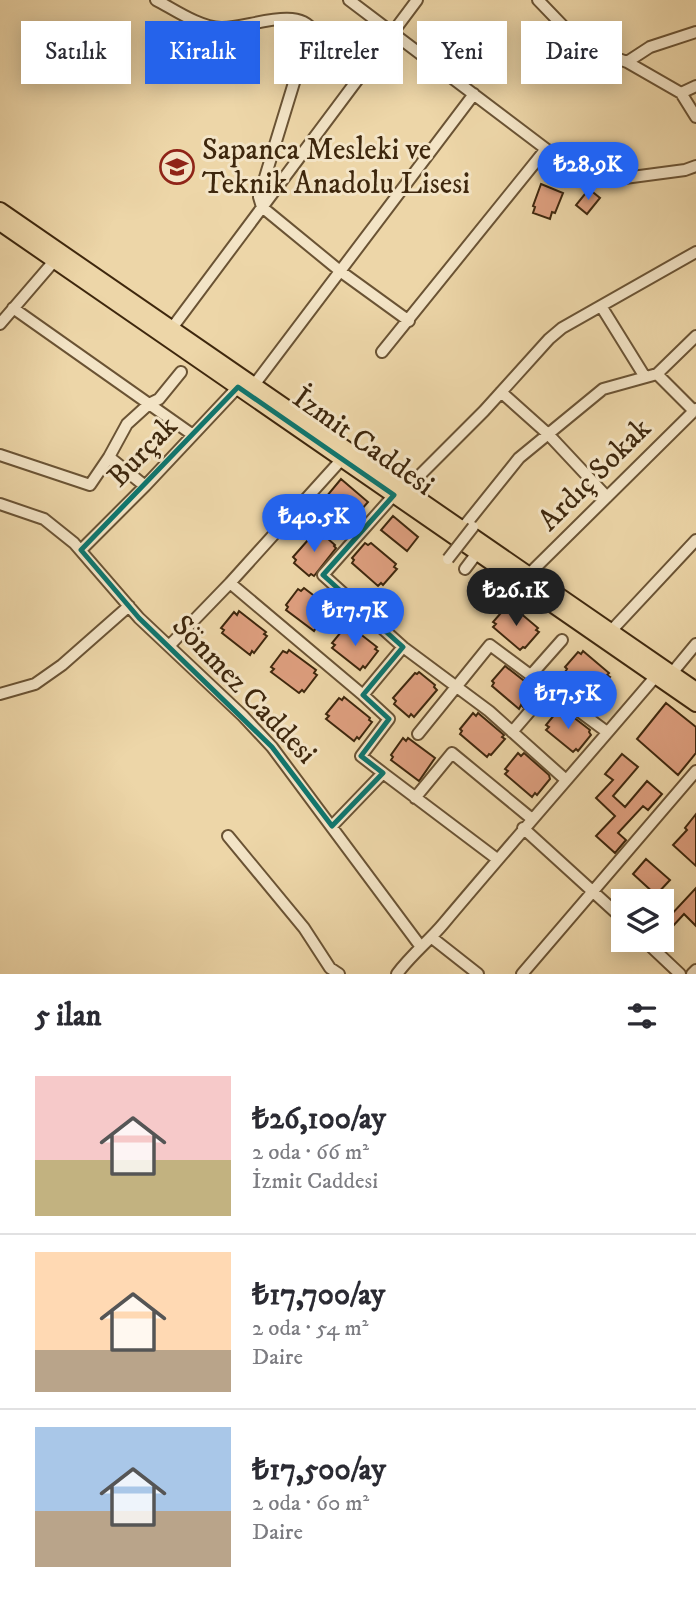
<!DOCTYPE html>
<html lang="tr">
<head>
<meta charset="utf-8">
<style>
  body { margin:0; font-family:"IM FELL DW Pica",serif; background:#f2f2f3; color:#2b2b33; height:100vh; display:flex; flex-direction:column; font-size:26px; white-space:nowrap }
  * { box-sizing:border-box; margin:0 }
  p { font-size:23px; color:#7c7c81 }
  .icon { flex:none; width:38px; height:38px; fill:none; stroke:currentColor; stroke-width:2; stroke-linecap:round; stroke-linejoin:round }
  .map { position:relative; height:974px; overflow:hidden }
  .side { display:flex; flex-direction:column; background:#fff; flex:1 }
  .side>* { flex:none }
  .hud { position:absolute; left:21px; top:21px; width:654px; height:63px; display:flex; gap:14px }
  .tools { position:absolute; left:611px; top:889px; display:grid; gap:14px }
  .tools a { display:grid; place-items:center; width:63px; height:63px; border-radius:0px; background:#fff; box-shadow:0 4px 18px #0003; font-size:35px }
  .price { position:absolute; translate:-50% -60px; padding:0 16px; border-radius:24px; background:#2563eb; color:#fff; font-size:23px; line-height:46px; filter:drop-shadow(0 2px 4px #0008) }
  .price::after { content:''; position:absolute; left:50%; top:42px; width:21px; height:16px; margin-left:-10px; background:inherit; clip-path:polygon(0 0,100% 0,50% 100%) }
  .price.on { background:#222; color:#fff }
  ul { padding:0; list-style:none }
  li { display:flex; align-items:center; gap:21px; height:175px; padding:0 35px }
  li+li { border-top:2px solid #e1e1e2 }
  li span { display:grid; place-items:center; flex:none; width:196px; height:140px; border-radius:0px; color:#555 }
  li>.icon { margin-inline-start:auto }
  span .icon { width:84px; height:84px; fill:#fffc; stroke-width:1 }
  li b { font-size:30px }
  h2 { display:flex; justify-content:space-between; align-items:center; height:84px; padding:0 35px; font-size:30px }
  .chip { padding:0 24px; border-radius:0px; background:#fff; box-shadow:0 4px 18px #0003; font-size:24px; line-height:63px }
  .chip.on { background:#2563eb; color:#fff }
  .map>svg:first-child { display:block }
  .building { fill:#de9f7f; stroke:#3e270d; stroke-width:2 }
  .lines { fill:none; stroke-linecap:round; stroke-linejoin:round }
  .minor-casing { stroke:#6a5334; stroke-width:14 }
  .major-casing { stroke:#3e270d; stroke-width:18 }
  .minor { stroke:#f3e4c6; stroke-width:10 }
  .major { stroke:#edd6a8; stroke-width:14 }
  .minor-bridge-casing { stroke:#6a5334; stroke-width:14; stroke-linecap:butt }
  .minor-bridge { stroke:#f3e4c6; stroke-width:10 }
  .marked { fill:none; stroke:#0f766e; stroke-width:5; stroke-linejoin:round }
  .labels { text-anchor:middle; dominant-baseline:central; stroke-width:6; stroke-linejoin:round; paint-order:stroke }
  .poi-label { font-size:30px; fill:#3e270d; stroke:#f3e4c6; text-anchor:start }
  .street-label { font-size:30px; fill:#3e270d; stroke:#f3e4c6 }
</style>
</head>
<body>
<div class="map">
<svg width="696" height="974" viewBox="0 0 696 974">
  <rect width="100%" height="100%" fill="#edd6a8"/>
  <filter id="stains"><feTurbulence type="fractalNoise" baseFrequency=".00286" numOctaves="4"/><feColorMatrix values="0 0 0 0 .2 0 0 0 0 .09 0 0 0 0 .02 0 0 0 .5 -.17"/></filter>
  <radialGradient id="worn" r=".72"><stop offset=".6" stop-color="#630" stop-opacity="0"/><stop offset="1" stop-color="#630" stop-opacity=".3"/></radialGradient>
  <!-- building -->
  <path class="building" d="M541 184 563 193 555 213 552 212 550 219 533 213 535 207 533 206Z
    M589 189 600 198 587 214 576 205Z
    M341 479 368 502 348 525 321 503Z
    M393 516 418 537 407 551 381 530Z
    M319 531 335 545 334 546 336 548 314 576 311 574 309 576 294 563 296 560 293 557 315 532 317 534Z
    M365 543 368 545 371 543 396 564 394 567 397 569 383 585 381 583 378 586 352 563 354 560 352 558Z
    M304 588 330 608 328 611 331 613 318 629 316 628 314 631 286 610 288 607 286 605 298 589 301 591Z
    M507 606 509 609 512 606 538 628 536 630 539 632 525 648 523 647 520 650 493 627 496 624 493 622Z
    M239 611 266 632 264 634 267 636 254 653 252 651 250 655 222 633 224 630 221 628 234 612 237 615Z
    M350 626 377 647 375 649 378 651 365 668 363 666 360 670 332 648 335 645 332 643 345 627 348 629Z
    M289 650 316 670 314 673 317 675 304 692 302 690 299 693 271 672 274 669 271 667 283 651 287 653Z
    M583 651 609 673 607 675 610 677 596 693 594 692 592 695 565 672 567 669 565 667 578 652 581 654Z
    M505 666 537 691 523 707 521 705 519 709 492 686 494 683 492 681Z
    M419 672 435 685 434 687 437 690 414 717 411 714 409 717 394 704 396 701 393 698 415 673 417 674Z
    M344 697 370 718 369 720 372 722 359 739 357 737 354 741 326 719 329 716 326 714 339 698 342 700Z
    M666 703 696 727V753L678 775 637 739Z
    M559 709 562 712 564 710 590 730 589 732 591 735 578 751 576 749 573 752 546 730 549 727 546 725Z
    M473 713 476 716 478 713 504 735 502 737 505 739 491 755 489 754 487 757 460 734 462 731 460 729Z
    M403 738 406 741 408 738 435 758 419 781 391 760 393 757 391 755Z
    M518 753 521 756 524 753 549 775 550 779 537 795 535 793 532 797 505 774 508 771 505 769Z
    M622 754 638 767 613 796 625 807 647 781 662 794 648 810 643 806 618 833 626 840 615 853 596 836 615 816 596 798 613 780 605 774Z
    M696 814V866L673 845 687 830 685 828Z
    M646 859 670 880 656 895 633 874Z
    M696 888V926L684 914 662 938V920L668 913 670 916Z"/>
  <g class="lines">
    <!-- minor casing -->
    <g class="minor-casing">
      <path id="minor" d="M156 0C175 10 199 27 221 28 246 29 298 5 313 31L300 63 259 197 262 207 340 271 409 321
        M349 0 546 149 602 181 685 170 696 166
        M538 0 564 27 602 53 627 62 681 93 696 117
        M627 62 650 47 696 32
        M195 75 222 28
        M681 93 696 86
        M601 306 645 377
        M13 308 193 435
        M0 324 55 260
        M172 328 417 0
        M382 352 546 149
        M657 374 694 411
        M254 385 474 94
        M501 392 548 434 607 497
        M0 455 90 485 109 457 145 486
        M109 457 127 424 149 404 159 399 181 372
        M405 490 484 411 549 339 562 328 696 252
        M394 495 323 575 403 647 489 711 566 780
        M0 504 44 519 74 543 139 618 243 716 272 747 421 947
        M462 529 519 458 603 389 657 374 696 336
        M81 550 145 486 238 387
        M465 569 477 553
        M528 575 696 409
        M230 583 363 695 403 647
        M610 632 696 540
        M170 645 230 583 342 459
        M672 673 696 644
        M531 675 562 640
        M0 694 35 684 62 665 129 606
        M363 695 389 719 361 756 383 773
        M512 732 549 689
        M418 734 490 645 607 732
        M415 798 452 753 532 819
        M332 826 383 773 497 859
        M523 828 623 919
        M228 836 304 928 330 968 339 974
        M431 937 478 974
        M644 940 680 974
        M397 974C411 955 429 941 444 923 514 840 586 758 656 676
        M522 974 696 771
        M692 974 696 970"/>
    </g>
    <!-- major casing -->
    <g class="major-casing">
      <path id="major" d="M0 210 696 690
        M0 223 696 704"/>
    </g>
    <!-- minor -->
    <use href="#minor" class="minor"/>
    <!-- major -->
    <use href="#major" class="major"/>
    <!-- minor-bridge casing -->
    <g class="minor-bridge-casing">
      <path id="minor-bridge" d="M448 559 473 527"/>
    </g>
    <!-- minor-bridge -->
    <use href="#minor-bridge" class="minor-bridge"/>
  </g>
  <!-- marked area -->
  <path class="marked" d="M238 387 394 495 323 575 403 647 363 695 389 719 361 756 383 773 332 826 272 747 139 618 81 550Z"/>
  <!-- icons -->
  <defs>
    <g id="school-ring" transform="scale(1.75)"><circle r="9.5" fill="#f3e4c6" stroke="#8f2418" stroke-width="1.5"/><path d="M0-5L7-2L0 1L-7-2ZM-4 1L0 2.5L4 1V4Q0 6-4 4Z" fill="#8f2418"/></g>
  </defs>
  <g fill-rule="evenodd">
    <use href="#school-ring" x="177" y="167"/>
  </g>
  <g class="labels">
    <!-- poi labels -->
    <g class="poi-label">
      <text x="202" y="150">Sapanca Mesleki ve<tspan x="202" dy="34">Teknik Anadolu Lisesi</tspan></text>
    </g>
    <!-- street labels -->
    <g class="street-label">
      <text transform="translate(363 442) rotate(35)">İzmit Caddesi</text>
      <text transform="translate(143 452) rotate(-46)">Burçak</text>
      <text transform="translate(595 475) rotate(-45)">Ardıç Sokak</text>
      <text transform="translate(244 690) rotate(46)">Sönmez Caddesi</text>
    </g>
  </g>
  <rect width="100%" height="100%" filter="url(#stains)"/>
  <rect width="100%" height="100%" fill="url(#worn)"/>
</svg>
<div class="tools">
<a><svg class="icon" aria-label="layers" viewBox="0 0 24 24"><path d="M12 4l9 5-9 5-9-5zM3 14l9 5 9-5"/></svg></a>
</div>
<b class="price" style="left:588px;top:202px">₺28.9K</b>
<b class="price" style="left:314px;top:554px">₺40.5K</b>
<b class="price on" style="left:516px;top:628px">₺26.1K</b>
<b class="price" style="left:355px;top:648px">₺17.7K</b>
<b class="price" style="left:568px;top:731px">₺17.5K</b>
<div class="hud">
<a class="chip">Satılık</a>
<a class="chip on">Kiralık</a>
<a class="chip">Filtreler</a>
<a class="chip">Yeni</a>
<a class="chip">Daire</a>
</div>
</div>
<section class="side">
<h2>5 ilan<svg class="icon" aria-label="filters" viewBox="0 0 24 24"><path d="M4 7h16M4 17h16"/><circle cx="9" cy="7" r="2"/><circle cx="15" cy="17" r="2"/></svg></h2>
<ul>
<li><span style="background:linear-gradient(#f6c9c9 60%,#c2b280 0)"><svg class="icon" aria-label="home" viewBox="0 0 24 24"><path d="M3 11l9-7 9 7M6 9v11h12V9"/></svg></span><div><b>₺26,100/ay</b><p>2 oda · 66 m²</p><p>İzmit Caddesi</p></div></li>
<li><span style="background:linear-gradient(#ffd9b3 70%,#b9a48a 0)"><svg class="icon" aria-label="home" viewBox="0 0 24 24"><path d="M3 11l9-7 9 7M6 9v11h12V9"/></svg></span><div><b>₺17,700/ay</b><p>2 oda · 54 m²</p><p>Daire</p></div></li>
<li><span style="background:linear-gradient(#a9c7e8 60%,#b9a48a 0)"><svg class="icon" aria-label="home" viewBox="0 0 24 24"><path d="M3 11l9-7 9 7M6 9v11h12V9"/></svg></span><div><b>₺17,500/ay</b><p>2 oda · 60 m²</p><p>Daire</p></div></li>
</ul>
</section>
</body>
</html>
